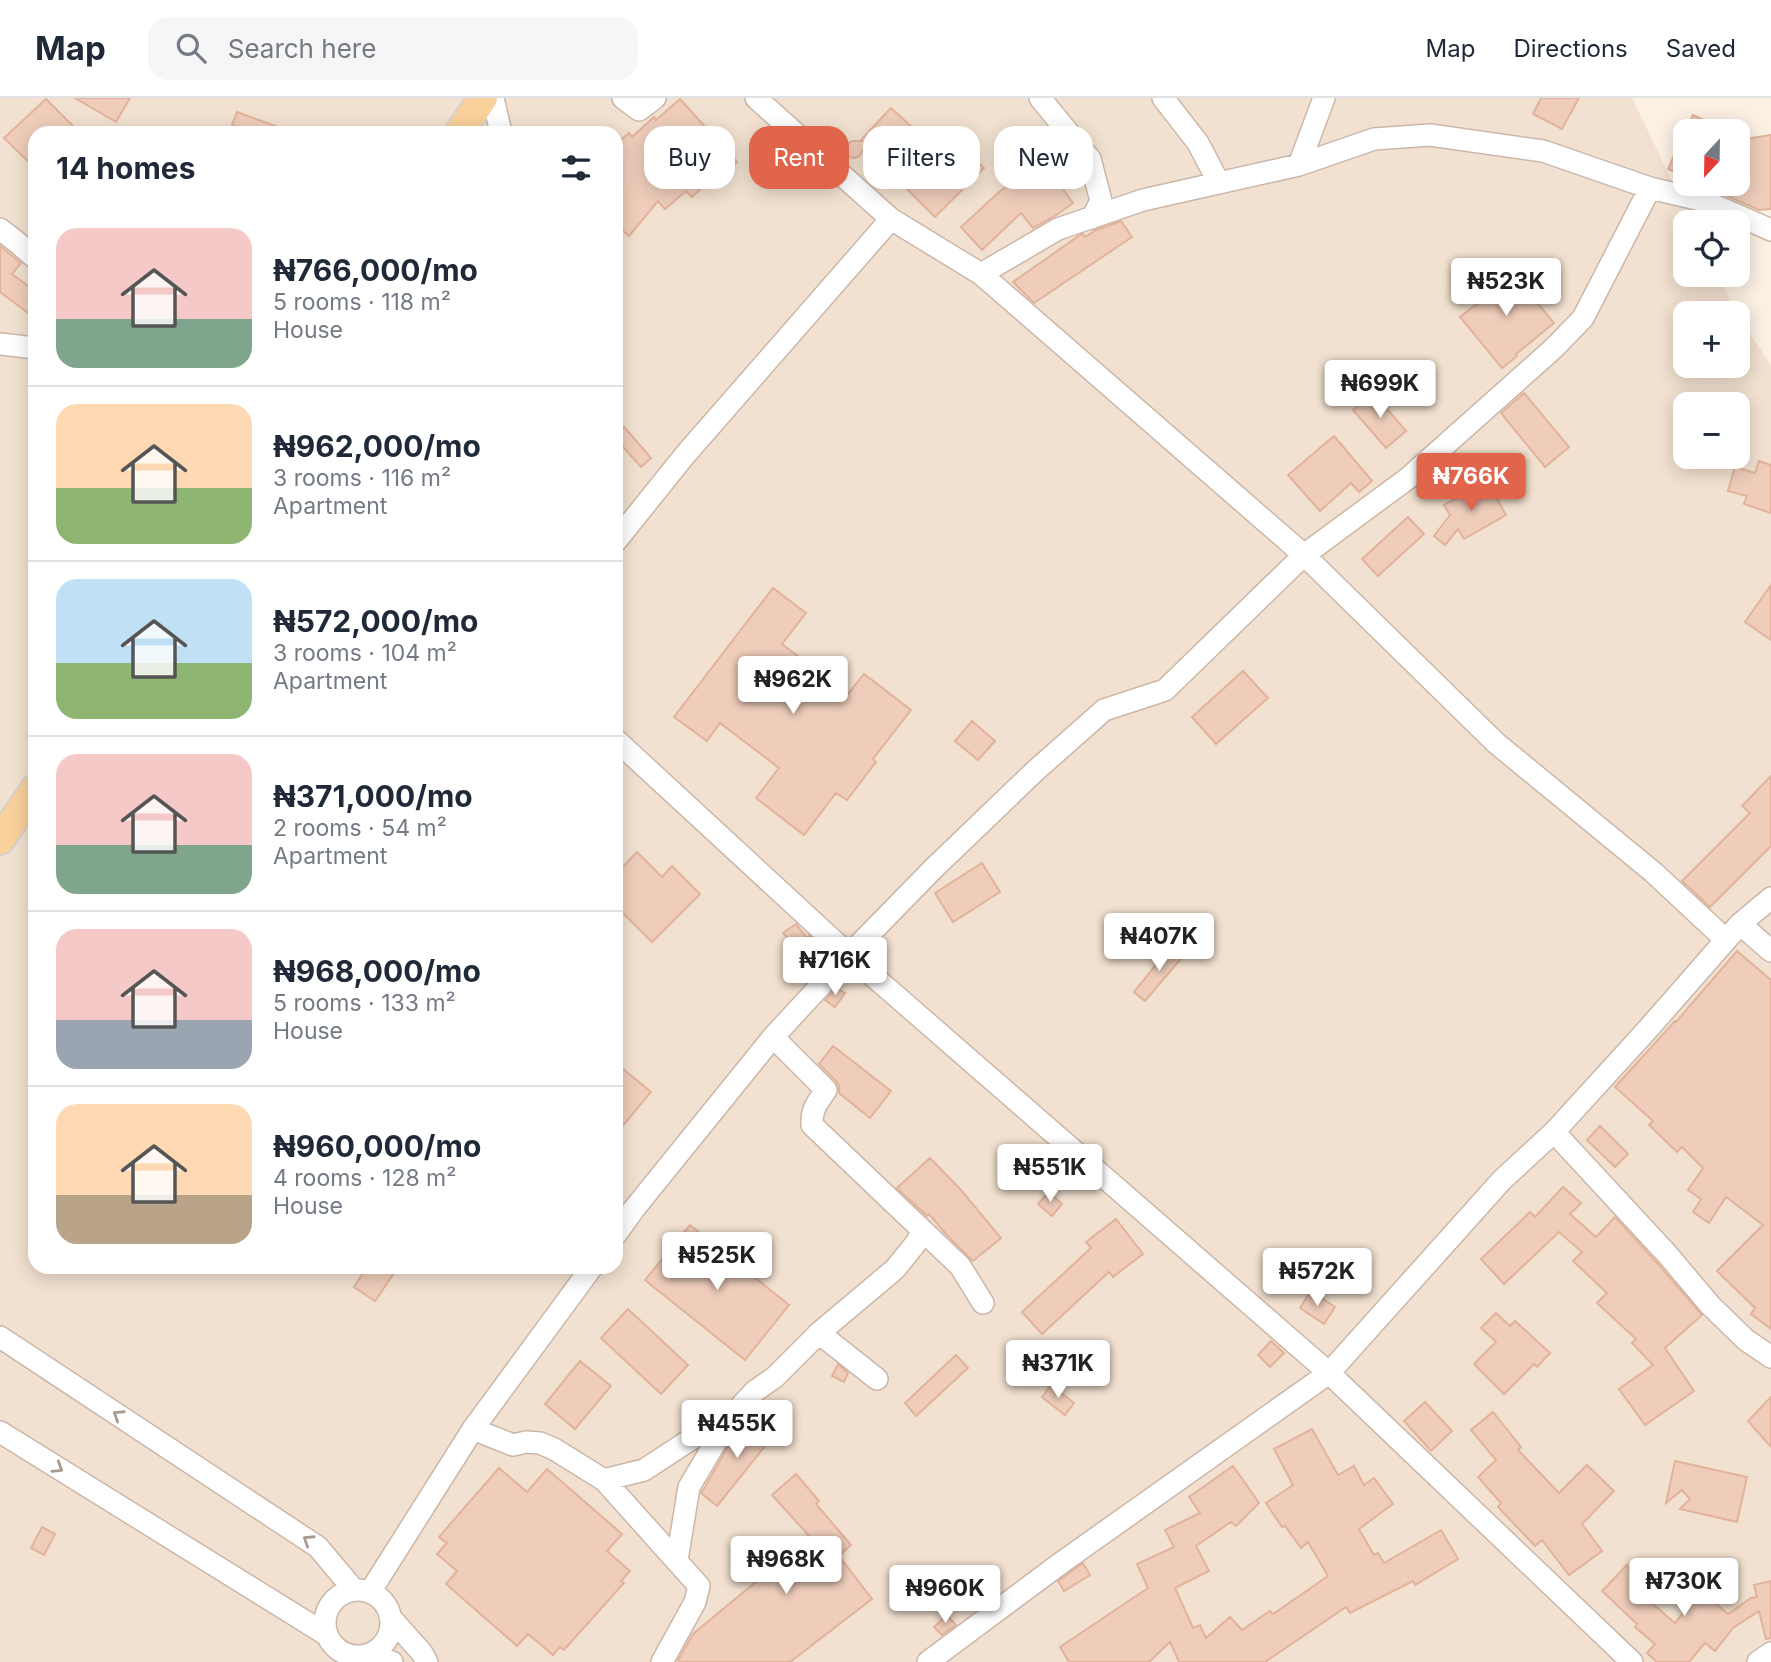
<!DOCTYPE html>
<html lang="en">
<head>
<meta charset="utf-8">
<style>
  body { margin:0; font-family:Inter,sans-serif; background:#f6f6f7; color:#1f2937; height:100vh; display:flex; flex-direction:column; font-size:26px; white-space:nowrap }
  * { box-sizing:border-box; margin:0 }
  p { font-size:23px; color:#747a83 }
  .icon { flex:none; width:38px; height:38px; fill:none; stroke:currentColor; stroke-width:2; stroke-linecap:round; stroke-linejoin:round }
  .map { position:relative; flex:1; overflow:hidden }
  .side { position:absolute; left:28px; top:28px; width:595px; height:1148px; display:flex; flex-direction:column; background:#fff; border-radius:21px; box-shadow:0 4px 18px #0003 }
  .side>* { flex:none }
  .guide { position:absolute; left:644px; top:28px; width:665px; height:63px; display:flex; gap:14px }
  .needle { width:46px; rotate:202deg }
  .buttons { position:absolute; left:1673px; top:21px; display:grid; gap:14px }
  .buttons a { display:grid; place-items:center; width:77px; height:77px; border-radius:14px; background:#fff; box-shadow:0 4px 18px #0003; font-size:35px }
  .price { position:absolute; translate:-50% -60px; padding:0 16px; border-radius:7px; background:#fff; color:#222; font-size:23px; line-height:46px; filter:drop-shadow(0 2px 4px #0008) }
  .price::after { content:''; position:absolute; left:50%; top:42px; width:21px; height:16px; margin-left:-10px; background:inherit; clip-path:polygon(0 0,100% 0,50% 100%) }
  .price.active { background:#e1654b; color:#fff }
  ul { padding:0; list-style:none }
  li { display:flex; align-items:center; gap:21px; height:175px; padding:0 28px }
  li+li { border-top:2px solid #e0e1e3 }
  li span { display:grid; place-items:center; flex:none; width:196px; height:140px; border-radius:21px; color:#555 }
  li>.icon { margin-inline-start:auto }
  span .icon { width:84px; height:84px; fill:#fffc; stroke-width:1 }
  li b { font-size:30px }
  h2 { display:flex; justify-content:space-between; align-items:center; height:84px; padding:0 28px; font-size:30px }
  .tag { padding:0 24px; border-radius:21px; background:#fff; box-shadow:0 4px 18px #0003; font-size:24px; line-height:63px }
  .tag.active { background:#e1654b; color:#fff }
  header { display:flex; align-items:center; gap:42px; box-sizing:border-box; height:98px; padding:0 35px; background:#fff; border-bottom:2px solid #e0e1e3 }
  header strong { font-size:33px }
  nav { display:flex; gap:38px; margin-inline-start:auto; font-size:24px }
  .search { width:490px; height:63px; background:#f6f6f7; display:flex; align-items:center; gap:18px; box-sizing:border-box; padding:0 24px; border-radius:21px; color:#747a83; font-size:26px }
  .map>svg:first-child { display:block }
  .residential { fill:#f2e1d0; fill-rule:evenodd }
  .building { fill:#efcdba; stroke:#e1b39b; stroke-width:2 }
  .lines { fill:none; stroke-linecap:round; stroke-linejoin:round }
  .minor-casing { stroke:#cbb7a9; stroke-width:24 }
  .major-casing { stroke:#d7d0cc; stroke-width:32 }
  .minor { stroke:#fff; stroke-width:21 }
  .major { stroke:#f8d19c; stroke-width:28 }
  .oneway { stroke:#aa9a92 }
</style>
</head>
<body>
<header>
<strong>Map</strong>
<div class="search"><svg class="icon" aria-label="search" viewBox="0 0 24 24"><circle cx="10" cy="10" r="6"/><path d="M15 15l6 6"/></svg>Search here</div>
<nav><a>Map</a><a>Directions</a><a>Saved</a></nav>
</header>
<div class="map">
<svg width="1771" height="1564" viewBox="0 0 1771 1564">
  <rect width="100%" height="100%" fill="#fbf0e2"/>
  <!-- residential -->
  <path class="residential" d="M0 0H1632L1692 124H1685V177H1717L1737 215H1685V268H1738V216L1771 268V1564H0ZM35 35H616V1169H35ZM1685 306H1738V359H1685Z"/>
  <!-- building -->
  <path class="building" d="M75 0H130L116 24Z
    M1541 0H1579L1562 31 1533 16Z
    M46 1 80 35H35V70L4 40Z
    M680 1 737 64 724 78 719 74 692 99 686 93 665 111 658 103 629 138 616 127V101L622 93 616 85V46L629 35 632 39 654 19 656 22Z
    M891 10 948 62 961 48 984 70 935 119 905 89 909 85 867 47 859 58 855 60 849 59 845 54V51L847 46 852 43H862L861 42Z
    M237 14 289 33V35H254L232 27Z
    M1693 17 1727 33H1686Z
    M1685 34V79L1668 71Z
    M1771 37V111L1759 112 1711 91 1713 86H1738V42Z
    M1043 63 1073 105 1055 118 1033 130 1021 115 982 152 961 129 999 94Z
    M1121 123 1132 139 1034 205 1013 184 1080 137 1083 136 1085 139 1096 132Z
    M0 148 21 165 12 176 35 193V220L0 194Z
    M1509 170 1554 225 1516 256 1517 258 1502 270 1460 219 1482 202 1477 196Z
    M1373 295 1406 333 1386 350 1353 312Z
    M1524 295 1569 349 1545 369 1501 315Z
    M624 329 651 360 641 369 616 341V336Z
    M1334 338 1372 383 1359 394 1351 385 1320 413 1288 377Z
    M1759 363 1771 367V415L1744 406 1747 398 1728 393 1735 369 1755 375Z
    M1487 383 1506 417 1464 441 1458 431 1445 447 1434 438 1450 417 1444 407Z
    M1408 419 1424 436 1378 478 1362 461Z
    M1771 487V542L1745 524Z
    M773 490 806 515 782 546 848 596 864 576 911 612 873 661 876 664 847 702 836 695 804 737 756 700 779 670 720 625 707 643 674 619Z
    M1243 573 1268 600 1216 646 1192 619Z
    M972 623 995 643 978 662 955 643Z
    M1771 678V748L1710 809 1682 783 1750 715 1742 708Z
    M637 754 662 779 672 768 700 796 652 844 616 808V776Z
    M982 765 1000 794 953 824 935 795Z
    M796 826 807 840 809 838 821 849 807 862 783 835Z
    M1171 848 1183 858 1145 903 1134 894Z
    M1737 853 1771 882V1231L1751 1216 1755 1210 1717 1173 1763 1127 1726 1099 1709 1125 1693 1114 1701 1101 1688 1092 1703 1070 1682 1049 1677 1054 1649 1027 1653 1023 1615 989 1675 923 1676 924Z
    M837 890 845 895 835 909 825 902Z
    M833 948 891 993 870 1020 839 995V988L836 983 819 966Z
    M616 965 651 994 616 1036Z
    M1600 1028 1628 1056 1615 1069 1587 1042Z
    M930 1060 961 1092 1001 1140 973 1163 946 1136 929 1116 927 1118 897 1090Z
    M1563 1089 1581 1105 1570 1116 1596 1139 1615 1119 1657 1165 1702 1217 1665 1250 1694 1293 1645 1327 1619 1291 1653 1267 1632 1245 1636 1241 1597 1205 1607 1195 1573 1163 1582 1154 1559 1134 1504 1186 1481 1161 1530 1114 1535 1119Z
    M1049 1094 1062 1106 1052 1118 1038 1106Z
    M1116 1121 1143 1156 1113 1179 1109 1174 1042 1236 1022 1214 1091 1150 1086 1144Z
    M690 1127 789 1207 745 1262 645 1182Z
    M367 1169H398L375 1203 354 1189Z
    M1311 1193 1335 1209 1324 1226 1300 1210Z
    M628 1211 688 1267 661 1296 601 1240Z
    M1496 1215 1510 1228 1515 1223 1550 1255 1537 1269 1534 1266 1504 1296 1474 1266 1496 1244 1481 1230Z
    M1271 1243 1284 1255 1270 1269 1258 1257Z
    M956 1257 968 1270 916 1318 905 1305Z
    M580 1263 611 1288 575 1331 545 1306Z
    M838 1266 848 1275 844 1284 832 1278Z
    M1051 1287 1074 1305 1065 1317 1042 1299Z
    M1771 1299V1349L1748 1323Z
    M1425 1304 1452 1333 1431 1353 1404 1323Z
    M1493 1314 1521 1349 1518 1352 1559 1395 1587 1367 1614 1393 1582 1426 1602 1453 1569 1477 1542 1442 1535 1448 1498 1409 1501 1405 1478 1379 1496 1362 1471 1332Z
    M751 1318 774 1337 717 1408 701 1395 702 1394 733 1340Z
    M1312 1331 1338 1377 1354 1368 1364 1387 1374 1380 1393 1406 1359 1431 1374 1457 1378 1455 1384 1465 1441 1432 1458 1461 1415 1487 1413 1483 1350 1515 1346 1509 1265 1564H1179L1170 1544 1149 1564H1069L1060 1549 1148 1490 1137 1466 1174 1449 1165 1432 1200 1415 1189 1399 1233 1368 1259 1405 1236 1428 1231 1424 1196 1448 1209 1473 1175 1490 1193 1530 1200 1527 1206 1540 1230 1519 1242 1532 1270 1513 1273 1516 1328 1478 1308 1444 1301 1450 1285 1428 1282 1429 1266 1405 1293 1387 1274 1351Z
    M1675 1363 1747 1379 1737 1424 1680 1411 1690 1401 1682 1392 1666 1405Z
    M499 1370 527 1394 547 1371 622 1436 607 1453 630 1473 621 1483 624 1485 564 1552 560 1549 553 1557 528 1536 517 1548 446 1486 457 1473 437 1456 447 1445 439 1439Z
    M796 1376 819 1403 816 1406 851 1447 839 1458 872 1501 790 1564H679L678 1562 693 1536 810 1439 772 1397Z
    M42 1429 55 1436 44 1457 31 1450Z
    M1083 1465 1090 1477 1064 1493 1058 1483Z
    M1627 1467 1650 1489 1642 1497 1675 1525 1701 1493 1728 1516 1751 1500 1757 1499 1754 1487 1771 1483V1540L1766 1541 1759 1513 1733 1530 1715 1553 1705 1545 1689 1564H1657L1647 1555 1655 1546 1635 1529 1637 1526 1602 1493Z
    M947 1517 956 1527 942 1537 934 1529Z"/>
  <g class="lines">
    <!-- minor casing -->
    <g class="minor-casing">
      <path id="minor" d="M493 0 501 35
        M623 0 639 12 655 0
        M756 0 891 121
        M1040 0 1090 61 1101 103 1092 120
        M1163 0 1198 45 1219 85
        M1299 67 1324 0
        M0 131 18 145 35 160
        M981 176 1058 131 1143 102 1299 67 1374 41 1430 37 1543 53 1650 90 1705 103 1771 132
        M0 246 35 250
        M616 443 685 357 891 121 981 176 1304 457 1496 645 1653 774 1726 842
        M616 642 849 857 1329 1275 1632 1564
        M1740 826 1771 853
        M773 939 826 992C818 1004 811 1011 812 1027L960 1168 983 1205
        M1554 1034 1667 1156 1710 1207 1746 1242 1771 1259
        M616 1136 634 1111 773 939 849 857 933 771 1034 674 1104 612 1165 592 1304 457 1407 381 1554 250 1583 220 1650 90
        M819 1235 877 1281
        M0 1239 318 1449 354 1492
        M473 1331 513 1347 526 1344 540 1345 554 1351 604 1382 699 1488 695 1504 662 1564
        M0 1334 327 1537
        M604 1382 644 1372 731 1315
        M677 1462 689 1389 724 1330 741 1308 755 1293 775 1279 819 1235 895 1171 916 1145 923 1133
        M325 1525a33 33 0 1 1 66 0a33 33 0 1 1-66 0Z
        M370 1494 473 1331 592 1169
        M390 1519 422 1555 427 1564
        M367 1557 392 1564
        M928 1564 1061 1465 1329 1275 1502 1082 1554 1034 1648 931 1740 826 1771 800
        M1758 1564 1771 1555"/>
    </g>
    <!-- major casing -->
    <g class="major-casing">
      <path id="major" d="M459 35 483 0
        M0 742 35 691"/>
    </g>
    <!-- minor -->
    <use href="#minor" class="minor"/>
    <!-- major -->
    <use href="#major" class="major"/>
  </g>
  <!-- one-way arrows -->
  <defs><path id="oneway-chevron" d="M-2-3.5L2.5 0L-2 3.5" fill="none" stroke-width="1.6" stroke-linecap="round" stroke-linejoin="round" transform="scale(1.75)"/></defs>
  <g class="oneway">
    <use href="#oneway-chevron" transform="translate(118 1317) rotate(-147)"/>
    <use href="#oneway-chevron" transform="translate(58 1370) rotate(32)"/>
    <use href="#oneway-chevron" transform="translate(308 1442) rotate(-147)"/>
  </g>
</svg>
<div class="buttons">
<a><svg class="needle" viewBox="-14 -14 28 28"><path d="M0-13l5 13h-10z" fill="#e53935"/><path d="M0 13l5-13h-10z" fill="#747a83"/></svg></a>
<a><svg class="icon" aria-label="locate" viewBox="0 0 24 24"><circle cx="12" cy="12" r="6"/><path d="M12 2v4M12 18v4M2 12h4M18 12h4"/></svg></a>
<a>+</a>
<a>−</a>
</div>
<b class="price" style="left:1506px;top:220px">₦523K</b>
<b class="price" style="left:1380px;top:322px">₦699K</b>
<b class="price active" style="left:1471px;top:415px">₦766K</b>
<b class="price" style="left:793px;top:618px">₦962K</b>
<b class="price" style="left:1159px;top:875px">₦407K</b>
<b class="price" style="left:835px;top:899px">₦716K</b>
<b class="price" style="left:1050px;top:1106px">₦551K</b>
<b class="price" style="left:717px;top:1194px">₦525K</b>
<b class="price" style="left:1317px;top:1210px">₦572K</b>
<b class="price" style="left:1058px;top:1302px">₦371K</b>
<b class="price" style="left:737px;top:1362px">₦455K</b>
<b class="price" style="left:786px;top:1498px">₦968K</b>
<b class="price" style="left:1684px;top:1520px">₦730K</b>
<b class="price" style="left:945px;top:1527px">₦960K</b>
<div class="guide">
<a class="tag">Buy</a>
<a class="tag active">Rent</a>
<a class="tag">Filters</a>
<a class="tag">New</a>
</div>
<section class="side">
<h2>14 homes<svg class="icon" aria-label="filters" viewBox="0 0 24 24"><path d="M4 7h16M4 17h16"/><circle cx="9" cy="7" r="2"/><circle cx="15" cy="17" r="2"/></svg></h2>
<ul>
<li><span style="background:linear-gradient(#f6c9c9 65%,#7fa58c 0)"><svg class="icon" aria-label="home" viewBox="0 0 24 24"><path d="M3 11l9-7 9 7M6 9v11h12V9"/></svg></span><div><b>₦766,000/mo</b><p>5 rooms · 118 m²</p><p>House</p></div></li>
<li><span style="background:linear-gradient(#ffd9b3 60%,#8fb573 0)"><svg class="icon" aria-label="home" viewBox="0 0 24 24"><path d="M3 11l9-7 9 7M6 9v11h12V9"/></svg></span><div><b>₦962,000/mo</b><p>3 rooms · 116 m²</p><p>Apartment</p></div></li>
<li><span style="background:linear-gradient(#bfe0f5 60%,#8fb573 0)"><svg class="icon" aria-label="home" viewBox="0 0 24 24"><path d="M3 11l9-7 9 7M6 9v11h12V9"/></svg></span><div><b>₦572,000/mo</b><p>3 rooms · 104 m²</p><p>Apartment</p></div></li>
<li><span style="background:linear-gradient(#f6c9c9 65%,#7fa58c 0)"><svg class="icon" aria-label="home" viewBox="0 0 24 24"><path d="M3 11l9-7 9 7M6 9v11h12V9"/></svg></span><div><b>₦371,000/mo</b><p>2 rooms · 54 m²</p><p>Apartment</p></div></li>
<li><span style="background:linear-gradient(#f6c9c9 65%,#9aa5b1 0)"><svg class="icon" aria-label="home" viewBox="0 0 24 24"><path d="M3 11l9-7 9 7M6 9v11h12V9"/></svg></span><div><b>₦968,000/mo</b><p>5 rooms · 133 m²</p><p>House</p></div></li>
<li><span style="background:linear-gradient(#ffd9b3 65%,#b9a48a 0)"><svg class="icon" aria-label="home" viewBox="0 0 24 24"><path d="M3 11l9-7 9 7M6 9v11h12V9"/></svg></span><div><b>₦960,000/mo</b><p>4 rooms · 128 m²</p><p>House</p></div></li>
</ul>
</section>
</div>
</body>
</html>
